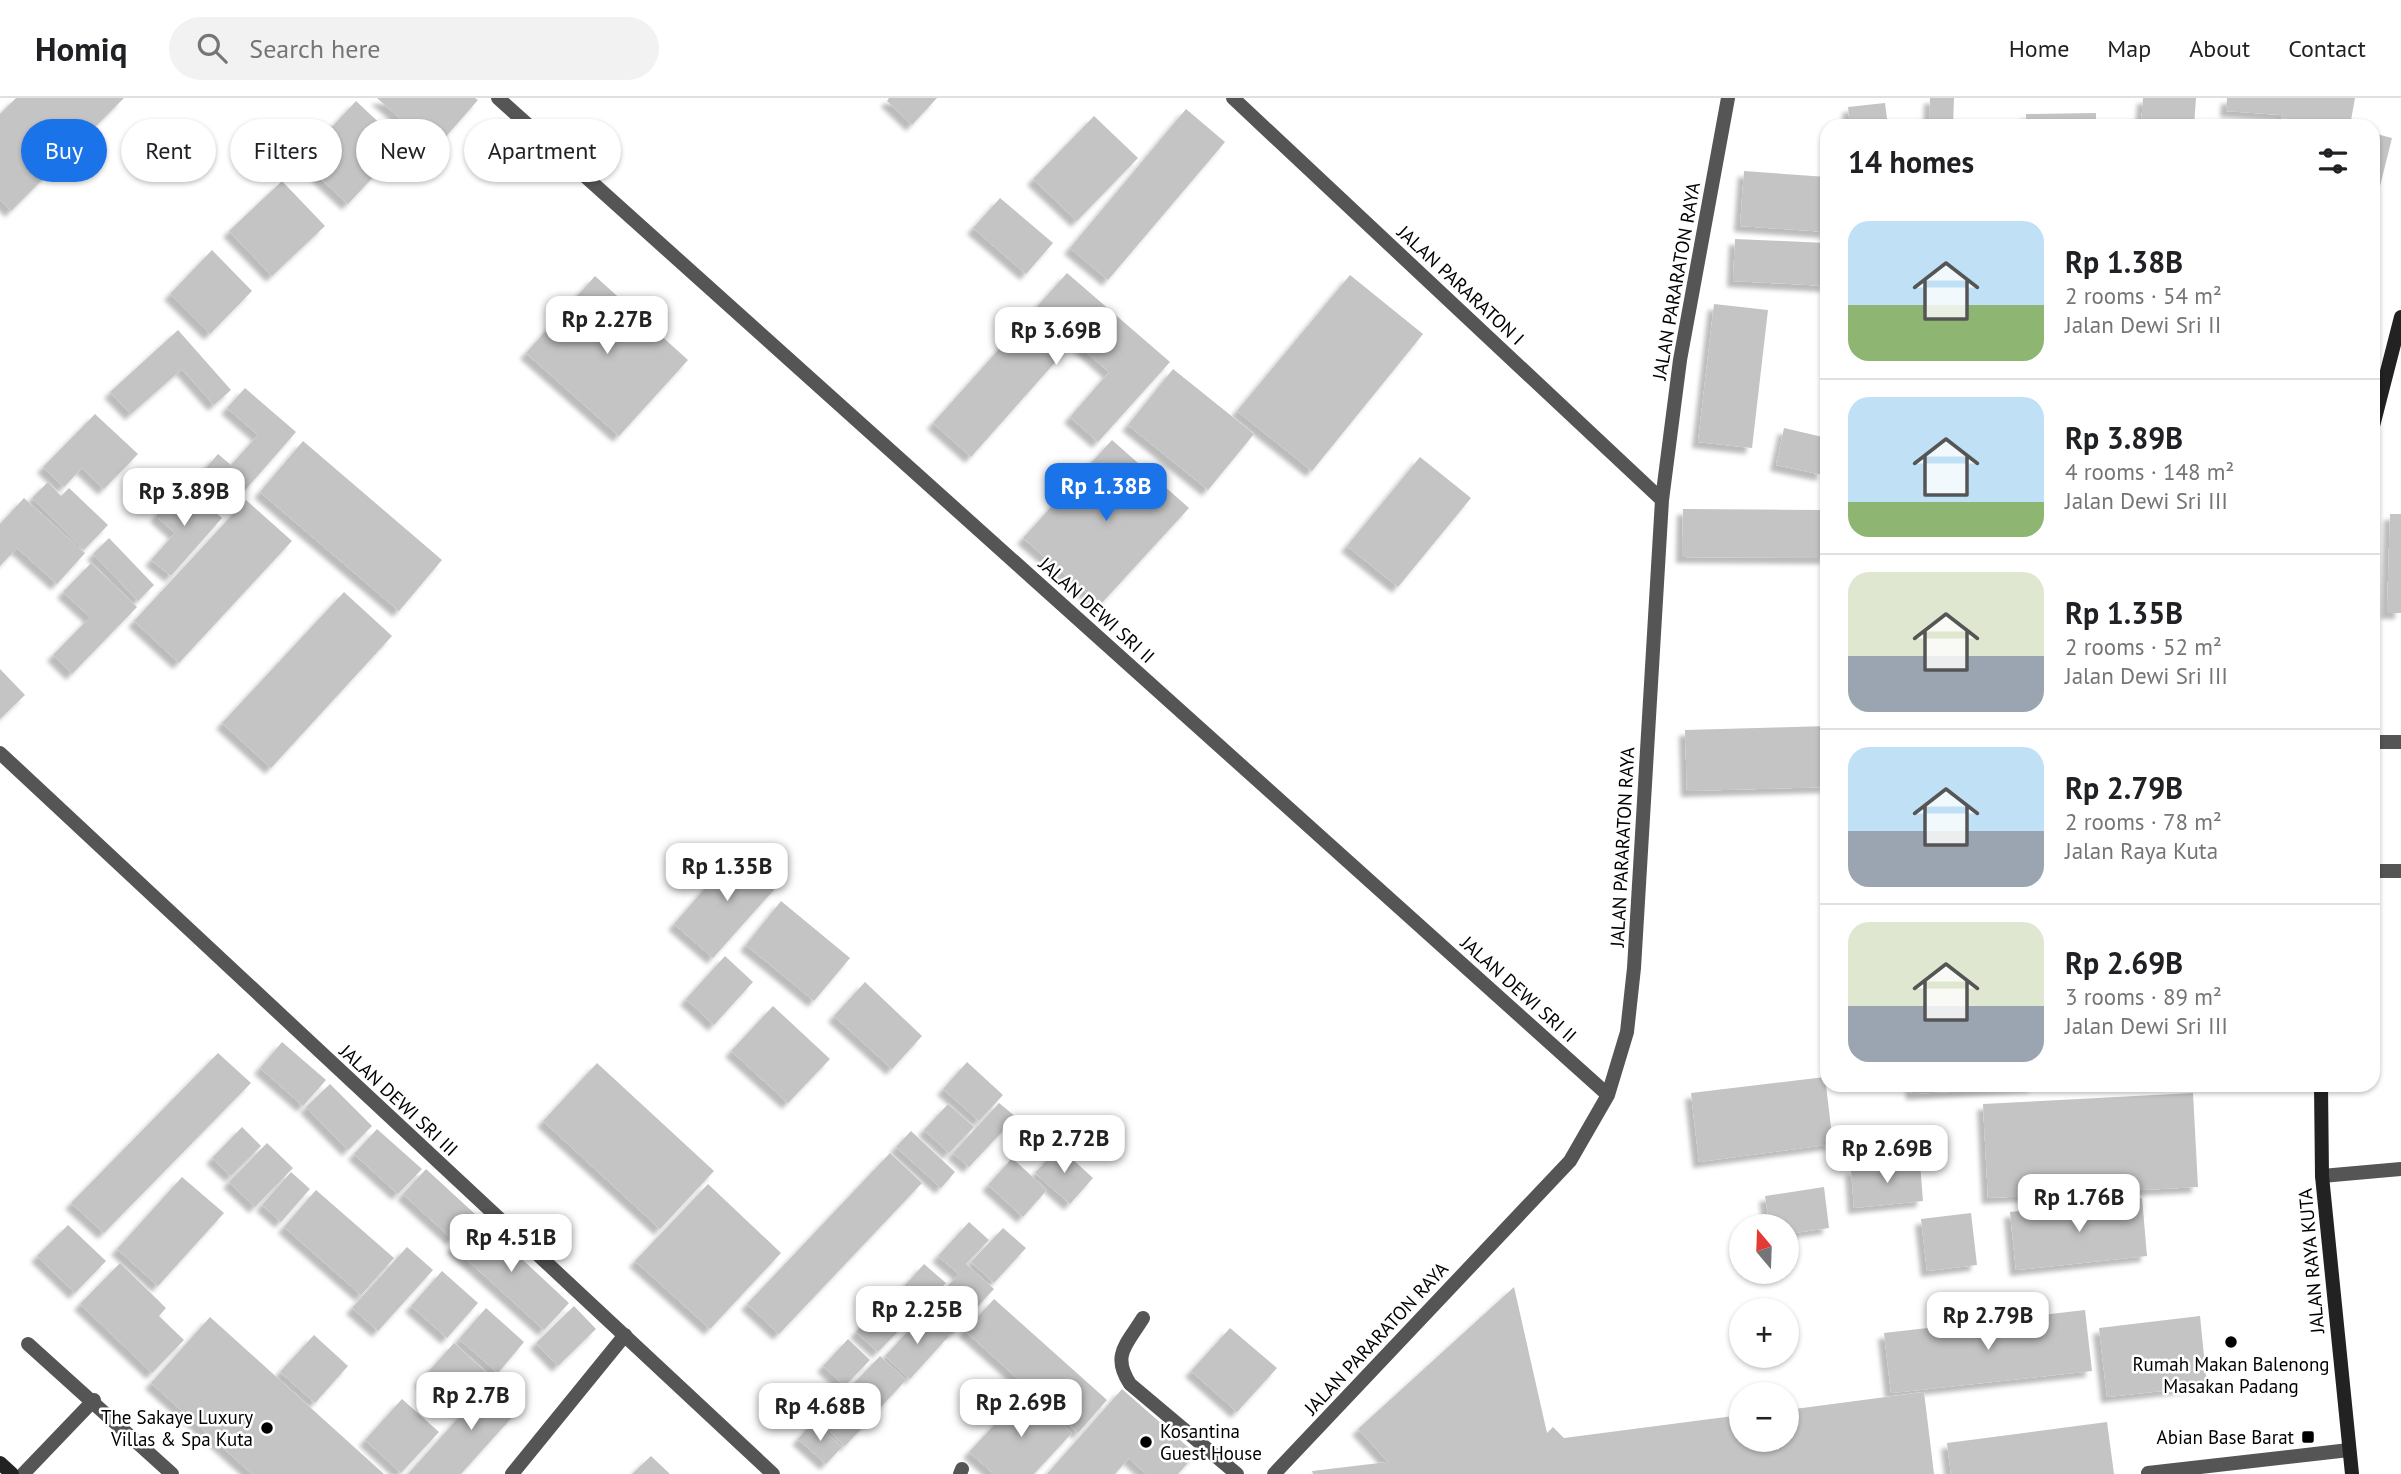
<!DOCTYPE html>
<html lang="en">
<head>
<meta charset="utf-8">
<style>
  body { margin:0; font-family:"PT Sans",sans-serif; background:#f2f2f2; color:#202124; height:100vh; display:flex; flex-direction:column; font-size:26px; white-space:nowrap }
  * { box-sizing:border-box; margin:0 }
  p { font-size:23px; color:#757577 }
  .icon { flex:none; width:38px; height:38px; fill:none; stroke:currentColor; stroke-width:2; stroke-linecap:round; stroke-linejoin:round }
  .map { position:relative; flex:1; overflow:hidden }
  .sheet { position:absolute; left:1820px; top:21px; width:560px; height:973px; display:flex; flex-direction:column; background:#fff; border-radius:21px; box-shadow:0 2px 5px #0004 }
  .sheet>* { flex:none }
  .banner { position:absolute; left:21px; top:21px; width:665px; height:63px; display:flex; gap:14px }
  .needle { width:46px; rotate:341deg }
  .tools { position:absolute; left:1729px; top:1116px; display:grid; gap:14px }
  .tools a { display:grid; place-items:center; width:70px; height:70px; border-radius:50%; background:#fff; box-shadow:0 2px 5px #0004; font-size:35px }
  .price { position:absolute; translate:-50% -60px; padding:0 16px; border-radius:14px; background:#fff; color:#222; font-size:23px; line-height:46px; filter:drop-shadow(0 2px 4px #0008) }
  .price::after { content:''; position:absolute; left:50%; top:42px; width:21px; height:16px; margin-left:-10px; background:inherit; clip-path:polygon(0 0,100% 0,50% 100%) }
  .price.on { background:#1a73e8; color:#fff }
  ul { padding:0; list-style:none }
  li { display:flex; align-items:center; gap:21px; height:175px; padding:0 28px }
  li+li { border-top:2px solid #e0e0e0 }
  li span { display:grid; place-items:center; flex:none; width:196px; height:140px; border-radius:21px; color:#555 }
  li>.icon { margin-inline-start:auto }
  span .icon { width:84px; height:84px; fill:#fffc; stroke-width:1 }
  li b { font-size:30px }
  h2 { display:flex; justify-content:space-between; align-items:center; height:84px; padding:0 28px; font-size:30px }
  .chip { padding:0 24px; border-radius:32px; background:#fff; box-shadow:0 2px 5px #0004; font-size:24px; line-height:63px }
  .chip.on { background:#1a73e8; color:#fff }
  header { display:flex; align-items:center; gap:42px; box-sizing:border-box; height:98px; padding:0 35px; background:#fff; border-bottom:2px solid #e0e0e0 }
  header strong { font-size:33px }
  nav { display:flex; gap:38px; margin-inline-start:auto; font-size:24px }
  .search { width:490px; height:63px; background:#f2f2f2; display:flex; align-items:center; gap:18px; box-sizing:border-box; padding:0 24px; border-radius:38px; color:#757577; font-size:26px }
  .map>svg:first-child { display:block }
  .building { fill:#c4c4c4; filter:url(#shadow) }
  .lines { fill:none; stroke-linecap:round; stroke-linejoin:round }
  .lane { stroke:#555; stroke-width:14 }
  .street { stroke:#555; stroke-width:14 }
  .secondary { stroke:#222; stroke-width:14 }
  .poi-dot { fill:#000; stroke:#fff; stroke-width:2.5 }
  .labels { text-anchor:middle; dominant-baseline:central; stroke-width:5; stroke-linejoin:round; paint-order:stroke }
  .street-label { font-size:19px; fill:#000; stroke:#fff }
  .poi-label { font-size:19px; fill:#000; stroke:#fff; text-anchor:end }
</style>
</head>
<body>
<header>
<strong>Homiq</strong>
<div class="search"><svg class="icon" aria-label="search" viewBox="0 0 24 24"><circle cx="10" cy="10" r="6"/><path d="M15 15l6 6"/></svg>Search here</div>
<nav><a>Home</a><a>Map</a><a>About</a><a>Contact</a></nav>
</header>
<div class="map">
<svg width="2401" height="1376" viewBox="0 0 2401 1376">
  <defs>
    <filter id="shadow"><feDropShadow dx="-6" dy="6" stdDeviation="2" flood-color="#0004"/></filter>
  </defs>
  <rect width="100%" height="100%" fill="#fff"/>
  <!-- building -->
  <path class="building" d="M16 0H124L11 113 0 102V16Z
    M377 0H475L478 2 435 51Z
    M889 0H937L912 27 887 3Z
    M1930 0H1954L1953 28H1929Z
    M2143 0H2196L2194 28H2141Z
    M2227 0H2355L2350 28 2281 20 2282 17 2226 13Z
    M356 3 403 47 348 106 301 62Z
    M1885 5 1888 28H1850L1848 9Z
    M1186 11 1225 44 1108 182 1070 150Z
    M2096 15V28H2026V16Z
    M1094 18 1138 60 1077 123 1033 81Z
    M2373 35 2392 40 2378 96 2373 95Z
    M1744 73 1827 79V134L1740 128Z
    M282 83 325 128 272 178 229 133Z
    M1000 100 1053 145 1026 176 973 130Z
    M1735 141 1827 145V188L1733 183Z
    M212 152 252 193 210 236 170 196Z
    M1067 175 1170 264 1098 344 1070 319 1109 274 1074 243 971 359 933 325Z
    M1350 177 1423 236 1312 373 1237 313Z
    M595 178 688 262 619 338 526 255Z
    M1714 206 1768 212 1752 350 1698 344Z
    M178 232 231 292 214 307 182 271 131 316 110 294Z
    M1173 271 1254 336 1208 392 1128 327Z
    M245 290 296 334 233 406 199 378 218 356 231 367 258 337 227 310Z
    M95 316 138 356 104 391 82 370 64 389 43 369Z
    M1784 330 1827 340 1823 377 1776 367Z
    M1112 342 1189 410 1100 507 1023 440Z
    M303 343 442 462 399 513 260 394Z
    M1420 359 1471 400 1398 489 1347 448Z
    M48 384 61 398 69 390 108 427 84 452 32 400Z
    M184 387 222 420 171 478 151 462 175 435 156 418Z
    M24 400 85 455 57 486 17 450 0 468V426Z
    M246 402 292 443 179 565 134 523Z
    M1683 411 1827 412V460L1682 459Z
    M2390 416H2401V515H2387Z
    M109 440 154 487 138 503 93 456Z
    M91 465 137 509 72 576 53 557 90 519 63 494Z
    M344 494 392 538 271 670 222 625Z
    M0 571 25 597 0 621Z
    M1827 628V689L1687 693 1685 632Z
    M740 750 780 785 713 860 674 826Z
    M781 803 850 860 814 903 746 847Z
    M725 858 753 884 714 927 686 901Z
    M865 884 922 938 892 971 834 918Z
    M773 908 830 961 788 1005 731 953Z
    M282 944 326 982 303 1008 260 970Z
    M218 955 251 985 104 1135 71 1105Z
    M967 964 1003 997 979 1023 943 991Z
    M597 965 714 1073 660 1131 543 1023Z
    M1825 979 1833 1046 1699 1064 1691 995Z
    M330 986 372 1028 348 1052 306 1009Z
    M1911 987H2035V989L1912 996Z
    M2193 995 2198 1089 1988 1100 1983 1006Z
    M999 1005 1016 1019 969 1069 953 1055Z
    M948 1006 974 1029 949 1055 924 1032Z
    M242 1029 261 1048 231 1078 212 1060Z
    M377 1031 422 1071 398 1096 354 1056Z
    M911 1033 955 1074 941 1090 896 1049Z
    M267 1045 293 1070 255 1109 229 1084Z
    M1059 1049 1093 1080 1070 1106 1035 1075Z
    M890 1055 922 1085 779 1236 747 1206Z
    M1012 1060 1047 1092 1023 1119 988 1087Z
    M1920 1065 1923 1103 1854 1110 1851 1071Z
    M426 1071 475 1116 452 1141 403 1096Z
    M291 1074 310 1091 281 1124 262 1107Z
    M182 1079 224 1115 158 1188 117 1151Z
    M708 1086 781 1155 710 1231 635 1163Z
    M1824 1089 1829 1130 1787 1136V1129H1770L1765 1098Z
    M316 1092 394 1160 361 1197 284 1129Z
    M2142 1100 2147 1158 2016 1172 2010 1114Z
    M1971 1115 1977 1167 1927 1173 1921 1121Z
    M479 1121 569 1205 544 1232 453 1149Z
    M969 1124 989 1142 966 1166 994 1191 952 1236 926 1211 959 1176 938 1158Z
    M68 1127 106 1163 75 1195 37 1158Z
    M1003 1130 1026 1150 994 1185 971 1164Z
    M407 1149 433 1172 378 1233 352 1210Z
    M120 1165 166 1210 159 1218 184 1242 152 1275 80 1206Z
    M924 1166 946 1185 922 1212 900 1193Z
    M442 1173 478 1205 447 1240 411 1208Z
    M1514 1189 1547 1335 1553 1329 1564 1340 1741 1317V1342H1787V1312L1924 1294 1934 1376H1313L1312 1373 1388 1364 1358 1331Z
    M994 1201 1107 1302 1078 1335 965 1233Z
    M886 1202 909 1222 878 1254 856 1234Z
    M574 1208 596 1231 558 1268 536 1245Z
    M486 1210 524 1244 498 1275 459 1241Z
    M2085 1212 2092 1273 1891 1295 1884 1235Z
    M924 1216 949 1238 910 1281 885 1258Z
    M2200 1218 2207 1288 2107 1299 2099 1230Z
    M210 1219 384 1376H252L151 1285Z
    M1230 1230 1277 1270 1237 1314 1191 1273Z
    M314 1237 348 1268 315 1305 280 1274Z
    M848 1241 870 1262 845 1288 823 1268Z
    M454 1245 489 1277 457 1314 421 1282Z
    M880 1258 906 1282 881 1309 854 1285Z
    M494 1280 524 1306 461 1376H408Z
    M844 1287 875 1316 845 1348 814 1319Z
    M1122 1291 1196 1356 1178 1376H1146L1129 1360 1115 1376H1047Z
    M1026 1293 1072 1335 1034 1376H994L969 1354Z
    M402 1301 439 1334 401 1375 365 1342Z
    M814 1323 842 1349 826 1366 798 1341Z
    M2107 1324 2114 1376H1951L1947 1345Z
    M651 1358 670 1376H632Z"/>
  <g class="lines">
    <!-- lane -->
    <path class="lane" d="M2322 1078 2401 1071
      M1143 1220C1127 1246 1111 1257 1130 1286L1237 1376
      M28 1246 172 1376
      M2148 1375 2349 1352
      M23 1376 94 1302
      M512 1376 625 1237
      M960 1376 962 1371"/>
    <!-- street -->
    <path class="street" d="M498 0 1608 997
      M1233 0 1662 402
      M2373 644H2401
      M0 655 773 1376
      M2373 773H2401
      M1274 1376 1570 1063 1608 997 1627 934 1634 870 1662 402 1680 262 1728 0"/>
    <!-- secondary -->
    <path class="secondary" d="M2373 328 2401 219
      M2321 987 2322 1078 2352 1376
      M0 1365 12 1376"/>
  </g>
  <!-- markers -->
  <g class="poi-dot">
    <circle cx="2231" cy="1244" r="7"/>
    <circle cx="267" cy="1330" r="7"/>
    <rect x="2301" y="1332" width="14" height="14" rx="3.5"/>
    <circle cx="1146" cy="1344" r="7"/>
  </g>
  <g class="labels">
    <!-- street labels -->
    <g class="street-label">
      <text transform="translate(1676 183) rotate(-80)">JALAN PARARATON RAYA</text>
      <text transform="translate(1461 187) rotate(43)">JALAN PARARATON I</text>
      <text transform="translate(1097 512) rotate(42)">JALAN DEWI SRI II</text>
      <text transform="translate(1622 749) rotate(-87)">JALAN PARARATON RAYA</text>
      <text transform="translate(1519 891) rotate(42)">JALAN DEWI SRI II</text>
      <text transform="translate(399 1002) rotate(43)">JALAN DEWI SRI III</text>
      <text transform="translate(2311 1163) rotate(-95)">JALAN RAYA KUTA</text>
      <text transform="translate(1376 1240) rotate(-47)">JALAN PARARATON RAYA</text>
    </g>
    <!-- poi labels -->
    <g class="poi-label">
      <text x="2231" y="1266" text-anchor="middle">Rumah Makan Balenong<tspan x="2231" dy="22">Masakan Padang</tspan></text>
      <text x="253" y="1319">The Sakaye Luxury<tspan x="253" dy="22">Villas &amp; Spa Kuta</tspan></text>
      <text x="1160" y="1333" text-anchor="start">Kosantina<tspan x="1160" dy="22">Guest House</tspan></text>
      <text x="2294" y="1339">Abian Base Barat</text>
    </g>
  </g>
</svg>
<div class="tools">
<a><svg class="needle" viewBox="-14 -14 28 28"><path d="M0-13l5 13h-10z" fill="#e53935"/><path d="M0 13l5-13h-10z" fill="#757577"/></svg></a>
<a>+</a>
<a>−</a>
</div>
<b class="price" style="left:607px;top:258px">Rp 2.27B</b>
<b class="price" style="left:1056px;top:269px">Rp 3.69B</b>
<b class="price on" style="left:1106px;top:425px">Rp 1.38B</b>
<b class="price" style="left:184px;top:430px">Rp 3.89B</b>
<b class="price" style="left:727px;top:805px">Rp 1.35B</b>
<b class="price" style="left:1064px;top:1077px">Rp 2.72B</b>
<b class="price" style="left:1887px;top:1087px">Rp 2.69B</b>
<b class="price" style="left:2079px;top:1136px">Rp 1.76B</b>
<b class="price" style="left:511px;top:1176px">Rp 4.51B</b>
<b class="price" style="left:917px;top:1248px">Rp 2.25B</b>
<b class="price" style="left:1988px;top:1254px">Rp 2.79B</b>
<b class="price" style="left:471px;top:1334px">Rp 2.7B</b>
<b class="price" style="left:1021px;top:1341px">Rp 2.69B</b>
<b class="price" style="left:820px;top:1345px">Rp 4.68B</b>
<div class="banner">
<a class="chip on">Buy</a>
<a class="chip">Rent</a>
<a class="chip">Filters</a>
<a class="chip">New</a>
<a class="chip">Apartment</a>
</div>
<section class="sheet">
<h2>14 homes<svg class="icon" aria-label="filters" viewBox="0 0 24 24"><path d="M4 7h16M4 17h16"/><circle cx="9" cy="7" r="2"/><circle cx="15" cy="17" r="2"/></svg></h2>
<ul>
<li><span style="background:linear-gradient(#bfe0f5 60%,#8fb573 0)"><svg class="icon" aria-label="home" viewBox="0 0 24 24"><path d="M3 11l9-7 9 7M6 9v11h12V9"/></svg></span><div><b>Rp 1.38B</b><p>2 rooms · 54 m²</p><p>Jalan Dewi Sri II</p></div></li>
<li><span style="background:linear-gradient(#bfe0f5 75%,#8fb573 0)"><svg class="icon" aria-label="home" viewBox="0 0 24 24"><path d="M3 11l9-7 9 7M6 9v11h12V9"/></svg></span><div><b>Rp 3.89B</b><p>4 rooms · 148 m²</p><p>Jalan Dewi Sri III</p></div></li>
<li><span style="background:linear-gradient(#dfe7d0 60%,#9aa5b1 0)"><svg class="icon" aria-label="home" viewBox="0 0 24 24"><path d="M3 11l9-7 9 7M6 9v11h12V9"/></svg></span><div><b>Rp 1.35B</b><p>2 rooms · 52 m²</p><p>Jalan Dewi Sri III</p></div></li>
<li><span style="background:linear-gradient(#bfe0f5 60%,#9aa5b1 0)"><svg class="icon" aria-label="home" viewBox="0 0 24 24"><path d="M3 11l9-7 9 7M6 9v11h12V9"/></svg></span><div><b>Rp 2.79B</b><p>2 rooms · 78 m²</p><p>Jalan Raya Kuta</p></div></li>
<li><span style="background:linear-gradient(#dfe7d0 60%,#9aa5b1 0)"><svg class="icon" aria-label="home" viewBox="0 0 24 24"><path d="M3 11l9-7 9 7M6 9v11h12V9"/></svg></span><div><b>Rp 2.69B</b><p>3 rooms · 89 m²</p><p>Jalan Dewi Sri III</p></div></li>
</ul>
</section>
</div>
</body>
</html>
